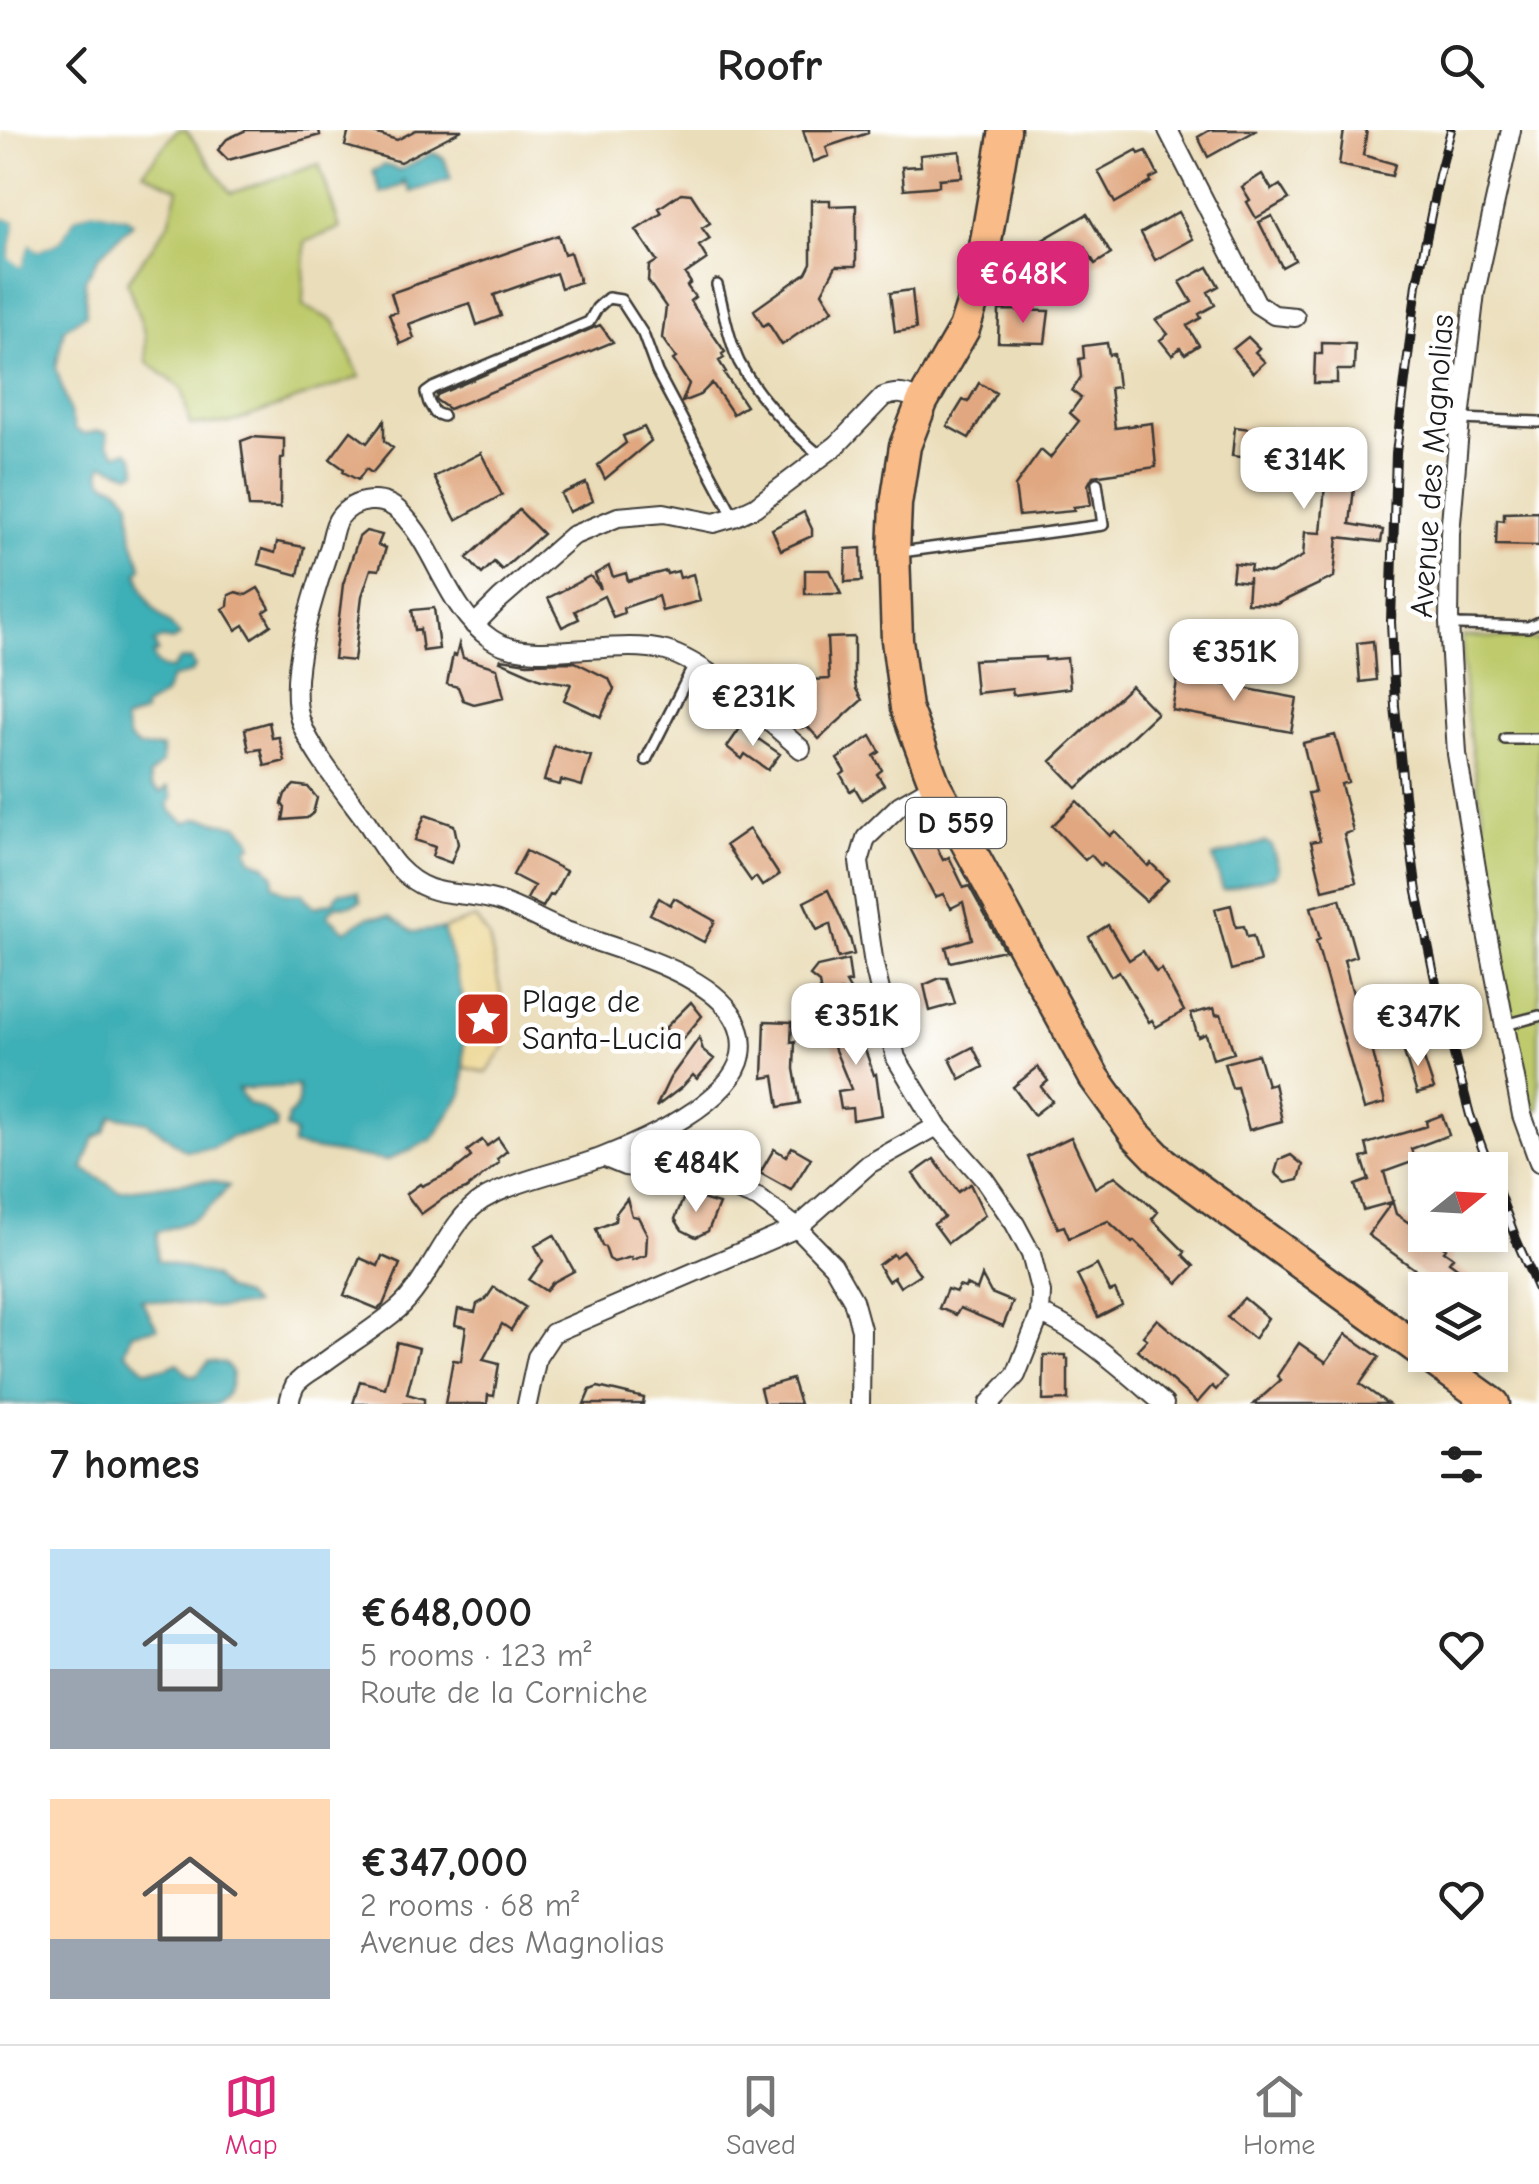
<!DOCTYPE html>
<html lang="en">
<head>
<meta charset="utf-8">
<style>
  body { margin:0; font-family:"Comic Neue",sans-serif; background:#f6f6f6; color:#222; height:100vh; display:flex; flex-direction:column; font-size:38px; white-space:nowrap }
  * { box-sizing:border-box; margin:0 }
  p { font-size:32px; color:#767676 }
  .icon { flex:none; width:55px; height:55px; fill:none; stroke:currentColor; stroke-width:2; stroke-linecap:round; stroke-linejoin:round }
  .map { position:relative; height:1274px; overflow:hidden }
  .details { display:flex; flex-direction:column; background:#fff; flex:1 }
  .details>* { flex:none }
  .needle { width:65px; rotate:72deg }
  .controls { position:absolute; left:1408px; top:1022px; display:grid; gap:20px }
  .controls a { display:grid; place-items:center; width:100px; height:100px; border-radius:0px; background:#fff; box-shadow:0 5px 15px #0003; font-size:50px }
  .price { position:absolute; translate:-50% -85px; padding:0 22px; border-radius:20px; background:#fff; color:#222; font-size:32px; line-height:65px; filter:drop-shadow(0 2px 5px #0008) }
  .price::after { content:''; position:absolute; left:50%; top:60px; width:30px; height:22px; margin-left:-15px; background:inherit; clip-path:polygon(0 0,100% 0,50% 100%) }
  .price.on { background:#db2777; color:#fff }
  ul { padding:0; list-style:none }
  li { display:flex; align-items:center; gap:30px; height:250px; padding:0 50px }
  li span { display:grid; place-items:center; flex:none; width:280px; height:200px; border-radius:0px; color:#555 }
  li>.icon { margin-inline-start:auto }
  span .icon { width:120px; height:120px; fill:#fffc; stroke-width:1 }
  li b { font-size:42px }
  h2 { display:flex; justify-content:space-between; align-items:center; height:120px; padding:0 50px; font-size:42px }
  header { display:flex; justify-content:space-between; align-items:center; height:130px; padding:0 50px; background:#fff; font-size:45px; font-weight:700 }
  .tabs { display:flex; justify-content:space-around; align-items:center; height:140px; border-top:2px solid #e0e0e0; background:#fff; font-size:28px; color:#767676 }
  .tabs a { display:grid; justify-items:center; gap:5px }
  .tabs .on { color:#db2777 }
  .map>svg:first-child { display:block }
  .green { fill:#beca6c; stroke:#6d7344; stroke-width:2.5 }
  .sand { fill:#eeda9e; stroke:#857b5d; stroke-width:2.5 }
  .water { fill:#3eafb6; stroke:#2d6669; stroke-width:2.5 }
  .pier { fill:#eaddb9 }
  .building { fill:#e0a780 }
  .lines { fill:none; stroke-linecap:round; stroke-linejoin:round }
  .lane-casing { stroke:#3b3934; stroke-width:14 }
  .street-casing { stroke:#3b3934; stroke-width:22 }
  .primary-casing { stroke:#3b3934; stroke-width:35 }
  .lane { stroke:#fff; stroke-width:9 }
  .street { stroke:#fff; stroke-width:18 }
  .primary { stroke:#f9bc89; stroke-width:30 }
  .rail-casing { stroke:#1c1c1c; stroke-width:10 }
  .rail { stroke:#fff; stroke-width:6; stroke-dasharray:19; stroke-linecap:butt }
  .labels { text-anchor:middle; dominant-baseline:central; stroke-width:9; stroke-linejoin:round; paint-order:stroke }
  .shield { fill:#fff; stroke:#606060; stroke-width:2.5 }
  .shield-label { font-size:30px; font-weight:bold; fill:#1c1c1c }
  .street-label { font-size:32px; fill:#1c1c1c; stroke:#fff }
  .poi-label { font-size:32px; fill:#1c1c1c; stroke:#fff; text-anchor:start }
</style>
</head>
<body>
<header><svg class="icon" aria-label="back" viewBox="0 0 24 24"><path d="M15 5l-7 7 7 7"/></svg>Roofr<svg class="icon" aria-label="search" viewBox="0 0 24 24"><circle cx="10" cy="10" r="6"/><path d="M15 15l6 6"/></svg></header>
<div class="map">
<svg width="1539" height="1274" viewBox="0 0 1539 1274">
  <rect width="100%" height="100%" fill="#fff"/>
  <filter id="ink" filterUnits="userSpaceOnUse"><feTurbulence type="fractalNoise" baseFrequency=".01" numOctaves="2"/><feDisplacementMap in="SourceGraphic" scale="20" xChannelSelector="R" yChannelSelector="G"/><feConvolveMatrix kernelMatrix="1 2 1 2 8 2 1 2 1" color-interpolation-filters="sRGB"/></filter>
  <filter id="wash" filterUnits="userSpaceOnUse"><feTurbulence type="fractalNoise" baseFrequency=".0048" numOctaves="4" result="noise"/><feDisplacementMap in="SourceGraphic" scale="40" xChannelSelector="R" yChannelSelector="G"/><feGaussianBlur stdDeviation="2.25" result="paint"/><feColorMatrix in="noise" values="0 0 0 0 0 0 0 0 0 0 0 0 0 0 0 0 0 1.4 0 .05"/><feComposite in="paint" operator="in"/></filter>
  <g filter="url(#wash)">
    <rect width="100%" height="100%" fill="#eaddb9"/>
    <!-- green -->
    <path class="green" d="M177 0H186L231 63 319 34 340 98 305 112 303 176 334 191 360 247 231 293 190 295 182 259 147 232 145 204 127 152 169 93 178 59 143 42Z
      M1462 506 1539 510V979L1531 978 1519 943 1476 691 1484 690C1472 629 1462 568 1462 506Z"/>
    <!-- sand -->
    <path class="sand" d="M475 788 489 807 500 859 506 915 487 943 464 937 462 864 443 799Z"/>
    <!-- water -->
    <path class="water" d="M433 23 444 28 451 49 411 62 404 50 402 52 403 55 381 63 373 41 385 35 400 40Z
      M93 80 125 87 133 93 99 126 85 150 86 184 64 199 56 238 75 299 83 304 99 301 107 303 108 314 117 324 128 321 134 327 137 341 130 344 103 334 100 343 104 351 119 358 130 372 132 406 142 438 138 442C141 455 147 471 156 481 164 490 173 496 180 506L173 511 162 509 154 513 158 522 153 524C155 535 160 538 172 539L179 530 191 529 195 537 191 543 171 548 164 565 144 577V583L124 591 129 609 138 617 162 618V633L149 646 152 657 161 663 168 657 172 668 168 675 173 683 186 693C204 681 219 697 238 695L250 708 252 715 247 718 251 729 265 735 274 746 273 755 287 763H303L305 768 315 777 335 771 336 766 340 762H358L361 771 351 775 335 776 327 785 345 801 368 787 390 786 412 802 443 799 462 864 464 937 463 963 433 1009 386 1031 293 1016 295 1003 286 998 288 986C299 980 299 967 298 956L238 959 248 974 265 980 277 991 276 999 231 1007 213 1018 185 1020 147 992 112 986 105 1002 94 1008 83 1038 119 1061 196 1051H213L229 1056C204 1087 195 1091 157 1102V1130L213 1146 225 1159 244 1166 253 1175 221 1178 141 1169 157 1198 132 1203 125 1222 145 1240 167 1238 178 1233 187 1244 196 1246 209 1231 224 1233 232 1242C231 1255 229 1266 217 1274H0V87L16 91 9 127 21 136 30 112 37 121 60 111 75 87Z
      M1265 712 1271 715 1279 739 1276 745 1223 760 1213 727Z"/>
    <!-- pier -->
    <path class="pier" d="M93 75 127 82 125 87 93 80 75 87 60 111 37 121 30 113 21 137 9 128 16 91 0 87V82L20 89 14 126 19 129 27 108H33L39 115 57 107 71 83Z"/>
    <g id="blocks">
      <!-- building -->
      <path class="building" d="M246 0H319L320 5 228 30 218 20 227 9Z
        M349 0H364L397 10 416 0H462L400 32 345 16Z
        M803 0H868V3L826 17 829 26 813 32Z
        M1210 0H1257L1208 27 1198 7Z
        M1344 0H1367L1363 25 1395 34 1392 46 1339 35Z
        M1137 20 1139 24 1146 21 1158 45 1150 49 1151 52 1115 73 1098 41Z
        M960 21 962 47 939 49V56L904 59 902 37 921 36 920 25Z
        M1262 44 1272 60 1280 55 1289 69 1256 88 1247 72 1250 70 1242 57Z
        M681 63 691 64 710 93 702 98 710 109 699 116 707 129 685 144 691 153 687 156 695 167 690 171 725 222 722 224 724 228 719 231 726 242 724 243 746 276 733 284 712 253 700 265 682 272 689 254 673 230 676 228 662 208 666 177 648 151 649 136 657 131 636 100 662 83 659 78Z
        M811 70H830V76L856 75V136H836L822 162 833 180 782 215 768 193 763 196 754 180 806 143 811 133Z
        M1178 82 1193 109 1155 130 1141 103Z
        M1087 84 1111 124 1095 134 1085 117 1063 130 1057 120 1049 124 1041 111Z
        M1272 86 1295 130 1282 137 1259 92Z
        M558 105 564 124 570 122 580 152 561 158 556 143 494 165 501 186 477 195 470 173 436 184 409 194 414 208 400 214 389 184 397 182 391 163Z
        M1208 137 1219 156 1208 162 1215 175 1199 184 1201 188 1187 196 1199 215 1185 224 1180 218 1172 225 1160 210 1168 204 1156 190 1192 172 1180 152Z
        M912 160 916 199 895 202 890 163Z
        M999 180 1049 181 1045 213 998 212Z
        M600 195 613 212 449 279 436 270 437 265Z
        M1248 207 1259 218 1255 222 1265 232 1253 243 1233 219Z
        M1107 213 1109 225 1114 224 1118 257 1110 258 1115 298 1152 293 1156 337 1093 346 1088 355 1091 375 1073 377 1074 381 1019 386 1015 356 1041 320 1050 328 1079 291 1070 283 1081 268 1072 261 1081 247 1079 229 1084 228 1083 216Z
        M1322 213 1355 214 1354 240H1337V253H1314L1315 224H1322Z
        M979 253 996 263 969 308 947 296 963 270 968 272Z
        M384 291V311L393 318 372 343 366 339 358 350 343 342 344 339 330 329 351 301 367 313Z
        M644 297 651 311 605 349 598 335 626 313 623 306Z
        M1235 297 1297 305 1298 301 1317 303 1345 326 1355 348 1350 394 1383 400 1381 412 1338 407 1334 447 1277 474 1247 473 1249 447V452L1232 450 1234 433 1251 435 1250 441 1272 443 1303 426 1305 402 1321 403 1325 355 1308 340 1284 336V332L1232 326Z
        M252 307 284 309V328H281L280 378 249 377 241 311Z
        M481 323 502 365 456 390 434 347Z
        M586 353 593 371 569 382 561 364Z
        M519 380 543 404 502 440 494 432 482 444 467 428Z
        M804 382 812 399V406L781 420 772 399Z
        M1539 382V416L1496 415 1497 390 1504 391V383Z
        M366 401 382 405 378 415 386 418 379 440 371 439 362 466 354 531 334 529 343 454 359 407Z
        M277 412 304 417 298 445 258 434 262 419 275 423Z
        M861 418 862 451 845 452 846 419Z
        M609 436 613 447 626 443 628 451 666 441 667 444 678 441 680 448 693 444 700 471 662 481 658 466 623 478 624 483 613 487 604 466 575 481 579 489 562 497 548 468 590 446 601 459 595 444Z
        M805 440H830L841 464H805Z
        M258 458 270 478 264 482 271 495 252 508 244 495 236 500 223 479 228 476 229 465 236 462 246 465Z
        M434 478 439 519 423 521 420 499 415 500 412 480Z
        M854 507V548L856 559 862 570 819 609 807 596 801 598 794 584 788 570 796 563 794 551 829 549 827 508Z
        M1373 511 1376 550 1360 552 1357 513Z
        M459 514 463 528 497 538 504 567 474 574 463 570 458 557 447 554 453 525 456 526Z
        M1045 527V530L1067 528 1070 558 1013 565 1012 559 976 563 973 530Z
        M501 529 527 533 575 532 609 549 614 559 601 587 564 570 571 554 541 549 500 531Z
        M1178 546 1297 568 1291 602 1172 580Z
        M1131 556 1157 583 1077 658 1051 631Z
        M269 592 272 608 279 607 285 631 265 636 261 619 249 621 245 599Z
        M741 597 780 624 768 640 745 624 742 629 727 617Z
        M1335 605 1348 652 1341 654 1353 701 1344 704 1356 752 1323 760 1311 712 1320 710 1308 663 1315 662 1303 613Z
        M871 606 880 622 874 626 882 640 877 644 884 655 862 670 855 658 850 661 841 645 845 642 837 629Z
        M554 616 591 626 582 656 561 650 560 655 544 651Z
        M294 655 308 657 317 668 313 683 307 688 283 690 285 678 282 674 285 664Z
        M1077 671 1110 706 1115 701 1148 736 1151 733 1168 750 1146 771 1103 733 1101 736 1091 725 1085 730 1052 696Z
        M425 685 454 695 458 714 451 733 432 726 435 717 415 710Z
        M749 699 779 745 762 756 756 747 751 751 726 715Z
        M932 708 943 730 949 727 964 758 969 756 1004 820 950 832 946 817 972 809 963 772 951 778 943 764 935 767 910 718Z
        M526 721 566 741 553 766 550 765 543 777 527 769 534 756 513 745Z
        M828 760 850 808 854 824 838 828 830 794 817 800 804 772Z
        M659 768 670 775 674 768 715 791 704 812 650 784Z
        M1340 769 1356 826 1344 830 1349 850 1362 894 1366 893 1385 973 1364 979 1316 811 1320 809 1311 777Z
        M1231 775 1236 797 1244 796 1247 807 1253 806 1260 832 1231 840 1215 779Z
        M1108 795 1129 830 1143 821 1156 842 1161 839 1184 881 1156 897 1152 890 1149 892 1119 841 1111 846 1089 807Z
        M848 830 851 852 846 853 850 860 821 865 819 853 810 846 817 837Z
        M940 848H947L955 874 930 881 924 855Z
        M691 872 702 886 680 912 665 898Z
        M1214 878 1216 885 1221 884 1234 923 1213 929 1206 904 1198 907 1191 884Z
        M860 883 872 910 863 914 874 945 876 944 882 985 853 990 852 978 841 979 838 961 851 959 826 898Z
        M765 891 792 892 791 912 795 911 794 939 800 973 779 977 774 946 763 948Z
        M699 908 703 920 714 929 697 949 693 945 682 957 656 977 670 948Z
        M1419 914 1434 959 1417 964 1403 919Z
        M973 917 983 937 960 949 950 929Z
        M1258 924 1267 955 1274 953 1282 991 1249 1000 1237 957 1232 958 1224 933Z
        M1038 937 1048 951 1041 957 1052 971 1034 985 1013 957Z
        M1442 985 1449 1005 1411 1019 1415 1031 1384 1042 1396 1084 1446 1118 1444 1121 1453 1127 1449 1132 1488 1160H1443L1368 1105 1392 1072 1363 1080 1355 1055 1369 1050 1362 1028 1369 1026 1366 1014 1427 996 1426 991Z
        M1071 1007 1095 1058 1115 1046 1158 1082 1152 1089 1185 1122 1183 1125 1194 1136 1178 1153 1134 1111 1132 1113 1108 1091 1069 1108 1064 1096 1058 1098 1028 1027Z
        M498 1008 507 1021 497 1029 499 1033 466 1059 445 1067 421 1084 406 1064 420 1054 422 1056 452 1042 471 1027 467 1021 482 1010 487 1016Z
        M792 1017 811 1028 791 1060 760 1043 774 1019 786 1026Z
        M1291 1025 1303 1035 1299 1050 1286 1053 1275 1043 1279 1030Z
        M934 1029 958 1062 970 1054 985 1085 948 1113 934 1094 944 1087 913 1044Z
        M685 1064 719 1074 708 1101 696 1107 682 1100 675 1089Z
        M627 1069 632 1086 638 1087 647 1104 646 1125 632 1130 631 1127 614 1132 609 1129 605 1117 602 1116 596 1099 615 1091 616 1083Z
        M554 1105 574 1141 552 1153 546 1161 529 1150 543 1131 535 1116Z
        M903 1121 920 1144 900 1157 894 1147 888 1151 878 1135 893 1124 895 1127Z
        M382 1126 400 1134 383 1175 378 1179 344 1165 360 1128 378 1136Z
        M1097 1135 1110 1162 1115 1160 1122 1175 1098 1187 1077 1145Z
        M982 1146 991 1163 1013 1172 1003 1196 960 1178 956 1185 939 1178 947 1159 956 1162 959 1156 965 1158 966 1155 977 1160Z
        M494 1157 525 1177 511 1200 502 1194 483 1230 499 1234 494 1266 488 1265 487 1274H445L453 1230 461 1231 466 1197 455 1195 458 1179 475 1182 477 1174 486 1169Z
        M1244 1168 1268 1188 1254 1209 1227 1187Z
        M1157 1189 1226 1248 1216 1260 1212 1256 1197 1273 1137 1220 1147 1209 1143 1206Z
        M1346 1204 1379 1227 1360 1254 1388 1274H1254L1281 1250 1277 1246 1299 1213 1326 1232Z
        M397 1212 419 1218 407 1264 424 1269V1274H353L360 1251 385 1258Z
        M1044 1225H1066V1229H1068V1270L1043 1271Z
        M792 1249 800 1274H764L760 1258Z
        M598 1257 644 1268 643 1274H584L590 1260Z"/>
    </g>
  </g>
  <g filter="url(#ink)">
    <use href="#blocks" fill-opacity="0" stroke="#3b3934" stroke-width="2.5"/>
    <g class="lines">
      <!-- lane casing -->
      <g class="lane-casing">
        <path id="lane" d="M717 155C724 180 728 209 739 232 758 268 791 301 822 327
          M443 286 435 283 429 273 426 263 433 258 589 192 597 178 608 168 621 170 643 204 657 242 734 387
          M1460 289 1539 292
          M901 422 1103 395 1097 353
          M1449 493 1459 495 1528 497 1539 492
          M1505 609H1539
          M646 630 694 535
          M1505 895 1539 886"/>
      </g>
      <!-- street casing -->
      <g class="street-casing">
        <path id="street" d="M1168 0 1257 174 1274 185 1295 187
          M1511 0 1475 162 1460 289 1450 404 1449 493 1457 624 1486 798 1522 985 1539 1032
          M474 495 500 469 572 406 618 387 664 383 714 393 734 387 755 377 837 315 883 267C899 261 908 264 922 272
          M935 655 900 675 866 708 859 732 874 835 896 928 937 996 984 1049 1015 1094 1031 1124 1041 1163 1040 1184 1016 1245 989 1274
          M603 1027 625 1036 698 1045 758 1068 797 1098 833 1135 853 1170 861 1199 860 1274
          M1040 1184C1079 1198 1131 1246 1164 1274
          M289 1274C290 1268 292 1261 295 1255 300 1248 310 1242 318 1237 344 1217 373 1200 398 1179 430 1151 449 1090 482 1070 519 1049 563 1042 603 1027 644 1011 732 972 741 925 754 848 612 820 561 799 539 790 520 778 498 771 458 759 431 772 398 737 385 723 375 704 364 688 345 662 309 619 300 589 287 542 315 461 330 416 332 408 334 394 339 388 354 368 383 365 400 382 437 418 446 478 491 509 529 536 617 507 666 521 710 534 765 589 801 619
          M527 1274 537 1227 553 1203 797 1098 869 1034 937 996"/>
      </g>
      <!-- primary casing -->
      <g class="primary-casing">
        <path id="primary" d="M1005 0 979 152 964 199 922 272 905 316 896 374 894 422 897 510 906 578 935 655 1094 947 1136 1005 1163 1033 1425 1224
          M1426 1225 1494 1274"/>
      </g>
      <!-- lane -->
      <use href="#lane" class="lane"/>
      <!-- street -->
      <use href="#street" class="street"/>
      <!-- primary -->
      <use href="#primary" class="primary"/>
      <!-- rail casing -->
      <g class="rail-casing">
        <path id="rail" d="M1451 0 1439 45 1417 154 1396 323 1391 492 1395 576 1404 665 1417 762 1437 859 1470 985 1516 1109 1539 1162"/>
      </g>
      <!-- rail -->
      <use href="#rail" class="rail"/>
    </g>
  </g>
  <!-- icons -->
  <defs>
    <g id="sight-square" transform="scale(2.875)"><rect x="-9" y="-9" width="18" height="18" rx="4" fill="#c8321e" stroke="#fff"/><path d="M0-6L1.8-2.2L6-1.7L2.9 1.2L3.7 5.4L0 3.3L-3.7 5.4L-2.9 1.2L-6-1.7L-1.8-2.2Z" fill="#fff"/></g>
  </defs>
  <g fill-rule="evenodd">
    <use href="#sight-square" x="483" y="889"/>
  </g>
  <g class="labels">
    <!-- shield labels -->
    <rect class="shield" x="906" y="668" width="100" height="50" rx="8"/>
    <g class="shield-label">
      <text x="956" y="693">D 559</text>
    </g>
    <!-- street labels -->
    <g class="street-label">
      <text transform="translate(1432 336) rotate(-86)">Avenue des Magnolias</text>
    </g>
    <!-- poi labels -->
    <g class="poi-label">
      <text x="522" y="871">Plage de<tspan x="522" dy="37">Santa-Lucia</tspan></text>
    </g>
  </g>
</svg>
<div class="controls">
<a><svg class="needle" viewBox="-14 -14 28 28"><path d="M0-13l5 13h-10z" fill="#e53935"/><path d="M0 13l5-13h-10z" fill="#767676"/></svg></a>
<a><svg class="icon" aria-label="layers" viewBox="0 0 24 24"><path d="M12 4l9 5-9 5-9-5zM3 14l9 5 9-5"/></svg></a>
</div>
<b class="price on" style="left:1023px;top:196px">€648K</b>
<b class="price" style="left:1304px;top:382px">€314K</b>
<b class="price" style="left:1234px;top:574px">€351K</b>
<b class="price" style="left:753px;top:619px">€231K</b>
<b class="price" style="left:856px;top:938px">€351K</b>
<b class="price" style="left:1418px;top:939px">€347K</b>
<b class="price" style="left:696px;top:1085px">€484K</b>
</div>
<section class="details">
<h2>7 homes<svg class="icon" aria-label="filters" viewBox="0 0 24 24"><path d="M4 7h16M4 17h16"/><circle cx="9" cy="7" r="2"/><circle cx="15" cy="17" r="2"/></svg></h2>
<ul>
<li><span style="background:linear-gradient(#bfe0f5 60%,#9aa5b1 0)"><svg class="icon" aria-label="home" viewBox="0 0 24 24"><path d="M3 11l9-7 9 7M6 9v11h12V9"/></svg></span><div><b>€648,000</b><p>5 rooms · 123 m²</p><p>Route de la Corniche</p></div><svg class="icon" aria-label="heart" viewBox="0 0 24 24"><path d="M12 20l-8-8c-3-5 5-10 8-4 3-6 11-1 8 4z"/></svg></li>
<li><span style="background:linear-gradient(#ffd9b3 70%,#9aa5b1 0)"><svg class="icon" aria-label="home" viewBox="0 0 24 24"><path d="M3 11l9-7 9 7M6 9v11h12V9"/></svg></span><div><b>€347,000</b><p>2 rooms · 68 m²</p><p>Avenue des Magnolias</p></div><svg class="icon" aria-label="heart" viewBox="0 0 24 24"><path d="M12 20l-8-8c-3-5 5-10 8-4 3-6 11-1 8 4z"/></svg></li>
</ul>
</section>
<nav class="tabs">
<a class="on"><svg class="icon" aria-label="map" viewBox="0 0 24 24"><path d="M3 6l6-2 6 2 6-2v14l-6 2-6-2-6 2zM9 4v14M15 6v14"/></svg>Map</a>
<a><svg class="icon" aria-label="saved" viewBox="0 0 24 24"><path d="M7 4h10v16l-5-4-5 4z"/></svg>Saved</a>
<a><svg class="icon" aria-label="home" viewBox="0 0 24 24"><path d="M3 11l9-7 9 7M6 9v11h12V9"/></svg>Home</a>
</nav>
</body>
</html>
